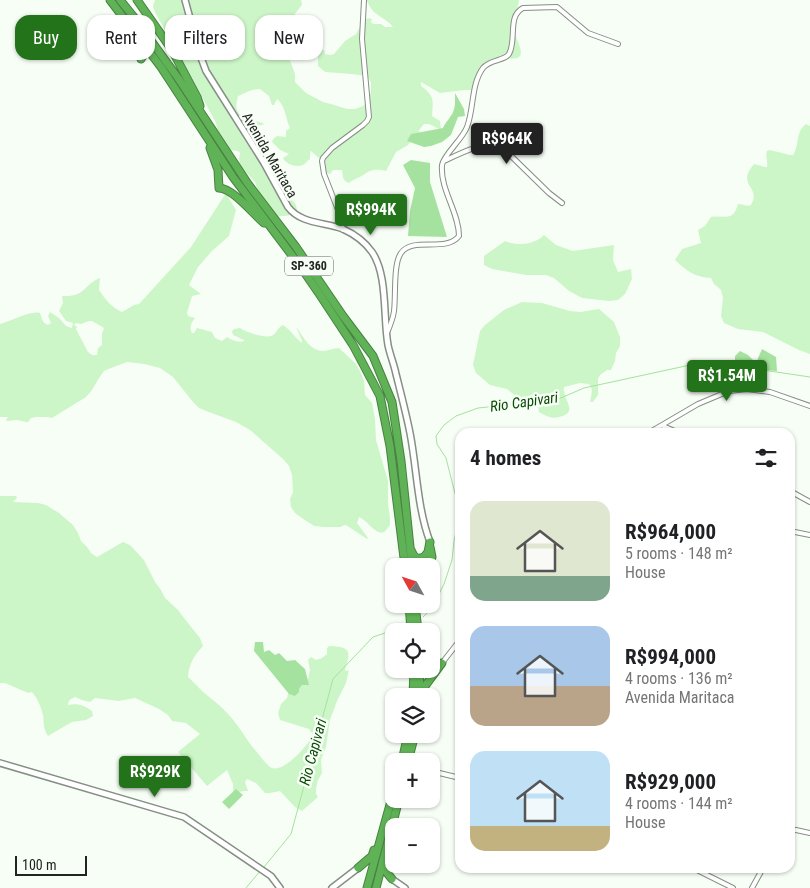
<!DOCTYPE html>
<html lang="en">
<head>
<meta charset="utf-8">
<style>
  body { margin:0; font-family:"Roboto Condensed",sans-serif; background:#f2f2f2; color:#202124; height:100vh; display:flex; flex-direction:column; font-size:19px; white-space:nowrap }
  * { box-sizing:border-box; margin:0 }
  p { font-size:16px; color:#757577 }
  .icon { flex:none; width:28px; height:28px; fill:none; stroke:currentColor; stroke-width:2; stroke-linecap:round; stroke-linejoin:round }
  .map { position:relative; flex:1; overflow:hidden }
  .details { position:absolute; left:455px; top:428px; width:340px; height:445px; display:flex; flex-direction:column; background:#fff; border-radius:15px; box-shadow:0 1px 4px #0004 }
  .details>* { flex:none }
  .guide { position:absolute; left:15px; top:15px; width:365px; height:45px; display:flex; gap:10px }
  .needle { width:32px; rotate:310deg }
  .buttons { position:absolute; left:385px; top:558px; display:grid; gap:10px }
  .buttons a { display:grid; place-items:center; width:55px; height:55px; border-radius:10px; background:#fff; box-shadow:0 1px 4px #0004; font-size:25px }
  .scale { position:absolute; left:15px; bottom:12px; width:72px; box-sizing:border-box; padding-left:5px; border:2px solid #212420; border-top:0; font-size:14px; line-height:18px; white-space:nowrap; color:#212420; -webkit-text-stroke:4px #f6fef5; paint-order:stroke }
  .price { position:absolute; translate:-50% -42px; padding:0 11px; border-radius:5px; background:#22731a; color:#fff; font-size:16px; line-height:32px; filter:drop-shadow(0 1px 2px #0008) }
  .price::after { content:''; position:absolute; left:50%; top:30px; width:15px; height:11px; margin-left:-8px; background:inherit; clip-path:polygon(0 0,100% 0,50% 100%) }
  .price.on { background:#222; color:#fff }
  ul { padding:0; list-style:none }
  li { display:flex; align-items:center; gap:15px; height:125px; padding:0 15px }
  li span { display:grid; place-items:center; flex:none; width:140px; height:100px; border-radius:15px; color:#555 }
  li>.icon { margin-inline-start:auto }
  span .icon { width:60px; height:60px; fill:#fffc; stroke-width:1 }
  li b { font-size:21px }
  h2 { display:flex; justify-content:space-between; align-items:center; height:60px; padding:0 15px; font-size:21px }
  .tag { padding:0 18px; border-radius:15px; background:#fff; box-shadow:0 1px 4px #0004; font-size:18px; line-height:45px }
  .tag.on { background:#22731a; color:#fff }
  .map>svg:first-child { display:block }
  .green { fill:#cdf6c8; fill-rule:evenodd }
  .water { fill:#a6e29f }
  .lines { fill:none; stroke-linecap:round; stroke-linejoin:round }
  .stream { stroke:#a6e29f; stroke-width:1 }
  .minor-casing { stroke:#868f85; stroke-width:6 }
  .tertiary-casing { stroke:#868f85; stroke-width:8 }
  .motorway-casing { stroke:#498143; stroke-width:9 }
  .minor { stroke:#fff; stroke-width:4 }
  .tertiary { stroke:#fff; stroke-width:5 }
  .motorway { stroke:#5fb356; stroke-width:7 }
  .labels { text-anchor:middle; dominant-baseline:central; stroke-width:5; stroke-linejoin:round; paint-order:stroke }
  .shield { fill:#f6fef5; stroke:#616560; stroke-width:1 }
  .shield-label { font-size:12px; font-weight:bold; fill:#212420 }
  .street-label { font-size:14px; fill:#212420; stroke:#f6fef5 }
  .water-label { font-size:15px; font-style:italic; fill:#0d4907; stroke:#f6fef5 }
</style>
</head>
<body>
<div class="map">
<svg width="810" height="888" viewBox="0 0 810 888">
  <rect width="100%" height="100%" fill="#f6fef5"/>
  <!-- green -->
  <path class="green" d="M155 0H301L302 5C293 16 285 25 294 39L289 58 295 74V82L306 93 323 102 331 104 347 109H355L363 106 368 100 371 92V83L368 76 351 74 325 72 318 66V51L324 50 325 54 330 55 334 54 345 41 356 34 363 22 368 18 372 19 371 22 373 24H381L385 27H393C388 20 379 17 373 11 370 8 369 4 366 0H519L517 11 513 14C514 20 513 25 514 30 515 38 521 45 521 53 520 62 507 57 501 59 486 64 479 77 473 90H465L440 93 421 82V86C435 96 433 100 432 116L440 121 441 130 429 124H424L419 130 420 135 414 138 408 145 396 152 386 171C374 168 370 170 360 177 356 179 352 180 349 183 342 181 343 175 342 170H333L330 174 327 173 321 160 311 151 310 152V159C308 160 305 164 303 165 296 168 286 164 283 158L289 154 280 150 272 142 273 139 277 136 286 137V131L290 128C285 117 286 107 277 99L274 105H272L269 96 260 89C251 89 246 93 238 96 231 121 249 117 265 124 252 128 254 123 247 137 248 139 249 142 251 144 255 150 264 153 269 160 275 169 277 184 283 193 288 201 296 198 297 210 292 216 286 216 279 216L277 220 264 208 255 182 241 167 239 159 240 153 238 151 231 150 219 139 216 123 193 80 166 33C162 22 155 16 153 6Z
    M806 124 810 126V354L799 350 763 332 738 329 724 323 721 316 723 298 721 290 714 284 711 278C694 277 687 271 675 260L682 249 701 243 698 230 705 226 711 217C726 215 733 222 738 204 743 204 747 207 751 205 762 186 735 186 754 164L765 167H767C768 161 765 156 767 151L770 150 790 155H793C800 145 795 132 806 124Z
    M226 193 236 210 229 236 212 251 198 267 189 285 201 294 192 296 187 313 188 316 195 318C191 323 189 327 192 333H194L197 328 212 332 215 338 222 341 227 337C232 340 238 343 244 341V340L233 335 232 331 234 329 240 328C245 332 264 338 271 336 276 335 277 328 283 325 291 330 295 338 302 343V341L296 327C303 336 310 351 323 351 328 351 333 348 339 348L356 364 361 373 364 381 365 395 372 403 375 419 376 440 388 481V504L390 518V525C388 527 387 530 384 532 376 536 367 520 359 517L357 523 368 538 367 539 346 525 342 526 341 527H323L314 526 302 518 295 513 291 507 290 499 293 492 292 475 289 466 283 459 250 430 236 422 206 411 199 408 193 402 173 377 160 368 144 364 127 362 111 368 104 371 99 378 92 390 86 397 52 418 47 417H36L31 418 28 422H26L17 420 7 421 6 420 8 417H0V324C12 321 30 310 40 313 42 318 42 323 48 325L51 323 48 316 50 312 59 318 66 326 72 328 73 323 66 321 59 311 63 303 62 296C87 297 82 285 100 278L99 290C106 300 111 307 122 312L134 305 139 304 191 247ZM89 321H92L104 328 102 334V345L98 348 97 355H92L88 352 76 329 77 327 74 325 76 323 81 324Z
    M544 235 556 245 573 251 614 245 613 260 618 272 631 269 632 279 625 294 618 300 609 301 582 298 569 291 554 278 546 275H526L492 269 484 265V256L505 241C516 246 535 245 544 235Z
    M522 302 542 303 570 311 580 312 599 309 614 322 620 337V346L616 353 615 361 611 370H607L600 375 598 379V395L593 402H590C591 396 594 389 589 384L580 383 564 387C562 400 580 412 559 417 551 419 546 416 539 412L538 405C543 403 549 407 553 404 541 400 531 393 520 400L507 389 490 385 476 373 473 365 480 331 485 325 504 310Z
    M0 496H16L17 498 13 502 38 503 46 505 59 513 73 525 78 533 81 541 87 547 91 553 97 557 123 542 130 545 144 560 155 582 161 590 165 598 178 610 184 618 200 638 203 646C194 656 189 663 188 677 193 681 197 686 202 691 210 698 220 705 228 714 239 725 246 740 256 751 261 757 266 765 272 768 285 772 308 745 313 735L309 729 280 720 278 713 281 704 287 698 289 690 308 679 310 670 308 660 311 657 316 660 322 658 327 654V648L329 646C349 647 352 649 345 669L346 671 349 670 346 683 337 701 330 720 326 747 321 760 322 773 318 780 316 788V794L318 797 302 811 295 807 280 791 270 793H265L256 783 247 779 245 782 248 791H243L233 794V784L227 770 207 786 178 752 200 734 186 723 172 721 168 715 159 709 135 698 119 701 95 698 90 702 82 700 75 697C71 699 68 700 68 705 78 703 84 705 92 711L93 716 86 720 72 722 48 736C43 729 44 724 43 715 41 707 38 699 32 692L28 693 5 683H0Z"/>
  <!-- water -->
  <path class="water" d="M455 93 464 109 465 116 458 117 451 135 442 142 431 146 424 147 407 141 411 134 443 128C445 123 447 122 450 117 456 110 455 102 455 93Z
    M411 160 430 163V182L447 237 408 236 410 211 415 188 403 165Z
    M762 349 776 357 777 371 762 370 757 364 758 358Z
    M740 351 748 355 755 362 756 371 747 369 735 361V356Z
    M255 642H263L264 652 269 650 275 655 279 653 287 661 295 660 305 669 309 685H302L299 689V692L295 696 289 694 254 651Z
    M236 789 243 795 229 809 222 802Z"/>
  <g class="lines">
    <!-- stream -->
    <path class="stream" d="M756 369 810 377
      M423 617 432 608 444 584 452 560 454 541 460 513 446 458 437 444 436 436 444 425 456 416 478 408 556 400 584 388 704 362 745 367
      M264 867 291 834 333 679 373 637 394 630
      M246 888 261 870"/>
    <!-- minor casing -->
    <g class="minor-casing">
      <path id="minor" d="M444 161C455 156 478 144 491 144 496 145 501 148 506 151L549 193 562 203
        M343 230 338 210 324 174 322 161 323 158 332 148 363 125 367 121 369 117 362 39 364 0
        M387 333C390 326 393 319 394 311 396 296 393 264 401 253 413 236 446 253 459 236 459 212 440 190 442 165 444 154 462 140 467 127 474 109 471 84 483 68 490 59 505 61 509 54 517 40 507 16 523 8L557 7 588 33 618 44
        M663 426 677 432
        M650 432 698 404 729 391 747 389 770 392 810 406
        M790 491 810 502
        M790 531 810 535
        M442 663 460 640
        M431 771 460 778
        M790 830H796L810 833
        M693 868 733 888
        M752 888 763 868"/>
    </g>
    <!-- tertiary casing -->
    <g class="tertiary-casing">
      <path id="tertiary" d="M185 0 200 55 206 71 264 163 288 207C301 224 324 222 343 229 354 234 365 242 372 252 388 275 383 318 388 345 390 355 394 364 396 374 401 394 406 413 410 433 417 469 417 507 430 542
        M0 763 184 817 271 876 280 888
        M392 879 405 888
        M332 888 358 868"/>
    </g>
    <!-- motorway casing -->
    <g class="motorway-casing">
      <path id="motorway" d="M110 0 161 67 233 177 300 266 320 295 353 345 380 396 390 446 405 566
        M120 0 133 16 178 78 248 184 296 247 343 316 373 356 392 402 401 461 412 566
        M137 0 172 50 197 97 200 106
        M141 45C146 51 145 53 141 59
        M210 148 218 170 219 188C234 189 252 213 264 223
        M411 550C414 557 416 560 424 557L428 552 430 542
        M429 566 432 557 430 547
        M409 604 411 631
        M415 604 418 631
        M413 696 414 669
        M419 696 420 669
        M423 696 425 686 442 663
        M402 761 408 734
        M408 761 415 734
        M385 862C383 870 388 874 392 879
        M358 868 372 856 374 850
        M367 888 394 790
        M376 888 399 799"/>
    </g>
    <!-- minor -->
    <use href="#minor" class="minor"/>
    <!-- tertiary -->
    <use href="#tertiary" class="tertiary"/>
    <!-- motorway -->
    <use href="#motorway" class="motorway"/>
  </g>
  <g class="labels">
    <!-- shield labels -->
    <rect class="shield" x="285" y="256.5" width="48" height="19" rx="4"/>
    <g class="shield-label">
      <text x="309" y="266">SP-360</text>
    </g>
    <!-- street labels -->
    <g class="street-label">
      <text transform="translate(270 155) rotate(60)">Avenida Maritaca</text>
    </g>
    <!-- water labels -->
    <g class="water-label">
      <text transform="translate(524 402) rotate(-8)">Rio Capivari</text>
      <text transform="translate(313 752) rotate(-75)">Rio Capivari</text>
    </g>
  </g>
</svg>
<div class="buttons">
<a><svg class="needle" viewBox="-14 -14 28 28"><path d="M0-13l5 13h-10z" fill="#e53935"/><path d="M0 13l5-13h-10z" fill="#757577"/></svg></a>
<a><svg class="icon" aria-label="locate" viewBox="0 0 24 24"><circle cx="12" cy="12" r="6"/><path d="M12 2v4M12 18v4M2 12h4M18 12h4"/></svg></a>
<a><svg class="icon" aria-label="layers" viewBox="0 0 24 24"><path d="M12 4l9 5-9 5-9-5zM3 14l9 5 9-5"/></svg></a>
<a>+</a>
<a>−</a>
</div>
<div class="scale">100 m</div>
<b class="price on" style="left:507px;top:165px">R$964K</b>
<b class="price" style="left:371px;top:236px">R$994K</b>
<b class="price" style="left:727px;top:402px">R$1.54M</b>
<b class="price" style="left:155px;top:798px">R$929K</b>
<div class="guide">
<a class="tag on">Buy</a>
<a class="tag">Rent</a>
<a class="tag">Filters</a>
<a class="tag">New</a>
</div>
<section class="details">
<h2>4 homes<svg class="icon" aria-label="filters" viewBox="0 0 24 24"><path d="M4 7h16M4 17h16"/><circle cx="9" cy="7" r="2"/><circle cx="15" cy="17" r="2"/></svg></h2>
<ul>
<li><span style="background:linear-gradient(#dfe7d0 75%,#7fa58c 0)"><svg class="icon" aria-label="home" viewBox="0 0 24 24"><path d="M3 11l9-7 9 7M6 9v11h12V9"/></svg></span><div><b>R$964,000</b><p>5 rooms · 148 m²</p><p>House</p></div></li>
<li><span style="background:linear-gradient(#a9c7e8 60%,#b9a48a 0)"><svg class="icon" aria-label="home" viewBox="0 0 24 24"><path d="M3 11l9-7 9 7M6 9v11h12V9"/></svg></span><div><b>R$994,000</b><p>4 rooms · 136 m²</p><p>Avenida Maritaca</p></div></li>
<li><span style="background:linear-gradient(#bfe0f5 75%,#c2b280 0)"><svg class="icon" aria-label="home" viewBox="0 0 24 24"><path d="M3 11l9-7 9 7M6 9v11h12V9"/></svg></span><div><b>R$929,000</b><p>4 rooms · 144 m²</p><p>House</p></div></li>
</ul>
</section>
</div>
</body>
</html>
